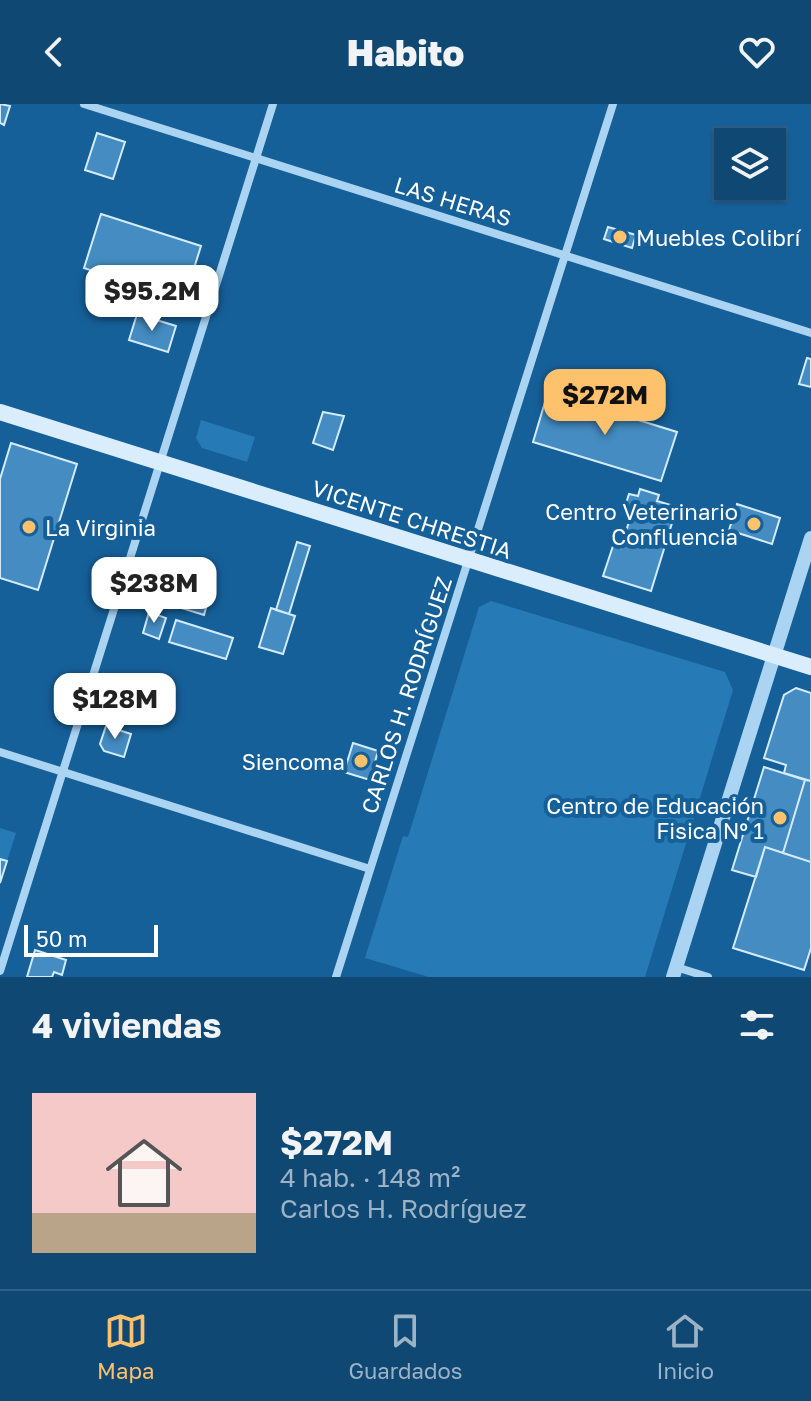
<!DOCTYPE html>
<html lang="es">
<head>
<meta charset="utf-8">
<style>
  body { margin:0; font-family:"Golos Text",sans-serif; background:#1e527c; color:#f1f3f6; height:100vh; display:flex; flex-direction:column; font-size:30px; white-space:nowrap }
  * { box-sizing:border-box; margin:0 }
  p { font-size:26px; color:#9cb2c5 }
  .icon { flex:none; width:44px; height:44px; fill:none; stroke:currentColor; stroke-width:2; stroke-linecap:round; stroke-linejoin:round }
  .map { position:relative; height:873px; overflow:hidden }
  .panel { display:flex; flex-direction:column; background:#104874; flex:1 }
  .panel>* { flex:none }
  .fabs { position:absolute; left:714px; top:24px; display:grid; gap:16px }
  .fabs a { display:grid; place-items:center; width:72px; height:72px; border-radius:0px; background:#104874; box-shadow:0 2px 6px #0004,0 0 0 2px #306086; font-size:40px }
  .scale { position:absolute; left:24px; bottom:20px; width:134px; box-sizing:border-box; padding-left:8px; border:4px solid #fff; border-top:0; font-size:22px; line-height:28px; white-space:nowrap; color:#fff; -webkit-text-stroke:6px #16609a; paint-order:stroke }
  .price { position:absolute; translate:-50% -68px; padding:0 18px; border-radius:16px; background:#fff; color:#222; font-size:26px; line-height:52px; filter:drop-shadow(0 2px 4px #0008) }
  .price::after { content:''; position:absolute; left:50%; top:48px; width:24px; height:18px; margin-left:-12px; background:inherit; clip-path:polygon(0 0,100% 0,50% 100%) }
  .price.selected { background:#ffc26c; color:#111 }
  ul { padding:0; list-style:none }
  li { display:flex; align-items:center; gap:24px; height:200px; padding:0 32px }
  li+li { border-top:2px solid #306086 }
  li span { display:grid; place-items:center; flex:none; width:224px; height:160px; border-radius:0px; color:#555 }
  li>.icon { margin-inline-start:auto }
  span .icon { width:96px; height:96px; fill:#fffc; stroke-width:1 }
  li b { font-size:34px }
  h2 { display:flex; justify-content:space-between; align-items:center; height:96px; padding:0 32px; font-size:34px }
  header { display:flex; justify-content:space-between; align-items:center; height:104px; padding:0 32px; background:#104874; font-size:36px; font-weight:800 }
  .tabs { display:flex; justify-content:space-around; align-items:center; height:112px; border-top:2px solid #306086; background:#104874; font-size:22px; color:#9cb2c5 }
  .tabs a { display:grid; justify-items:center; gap:4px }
  .tabs .selected { color:#ffc26c }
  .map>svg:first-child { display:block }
  .green { fill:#267ab6 }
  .building { fill:#448cc2; stroke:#d3ebfc; stroke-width:2 }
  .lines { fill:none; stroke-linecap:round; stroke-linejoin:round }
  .minor { stroke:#abd4f2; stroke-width:8 }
  .tertiary { stroke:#abd4f2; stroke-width:14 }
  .secondary { stroke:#daedfc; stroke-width:16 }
  .poi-dot { fill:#ffc26c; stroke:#16609a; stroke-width:3 }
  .labels { text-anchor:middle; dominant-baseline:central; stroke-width:8; stroke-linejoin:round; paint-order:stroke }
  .street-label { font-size:22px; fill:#fff; stroke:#16609a }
  .poi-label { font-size:22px; fill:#fff; stroke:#16609a; text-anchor:end }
</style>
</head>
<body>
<header><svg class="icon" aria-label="back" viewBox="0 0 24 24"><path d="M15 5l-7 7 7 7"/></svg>Habito<svg class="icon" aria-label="heart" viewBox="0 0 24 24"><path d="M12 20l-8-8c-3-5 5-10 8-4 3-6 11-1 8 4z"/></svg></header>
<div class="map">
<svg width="811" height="873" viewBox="0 0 811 873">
  <rect width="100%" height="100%" fill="#16609a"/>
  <!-- green -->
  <path class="green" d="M201 316 255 333 247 358 202 344 196 334Z
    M491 497 725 568 733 586 645 873H429L365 854 403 732 408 733 479 503Z
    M0 724 16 729 7 757 0 755Z"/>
  <!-- building -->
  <path class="building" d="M0 0 10 2 4 21 0 19Z
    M97 29 125 38 113 75 85 66Z
    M101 110 201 142 184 196 84 164Z
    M608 123 636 131 632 144 604 135Z
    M137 210 176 222 168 248 129 236Z
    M807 254 811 255V283L799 280Z
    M548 288 677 328 661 377 533 338Z
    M323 308 344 312 333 346 313 339Z
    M11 339 77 360 38 486 0 474V375Z
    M640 385 659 391 657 397 677 403 651 487 603 472 613 442 621 444 631 411 623 409 629 390 638 392Z
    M737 400 780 414 772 440 729 426Z
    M297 438 310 442 289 510 276 506Z
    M154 468 211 486 204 511 146 493Z
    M271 504 295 512 283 550 259 543Z
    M149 508 166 514 159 535 143 529Z
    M176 516 233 534 226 555 169 538Z
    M796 584 811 589V677L784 669 786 661 764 654 784 591Z
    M106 622 131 630 124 653 104 647 100 640Z
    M353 639 378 647 370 676 344 668Z
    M764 663 805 676 783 749 765 743 756 773 732 766Z
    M805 676 811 677V758L783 749Z
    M765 743 811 758V844L804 866 733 844Z
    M0 755 7 757 0 779Z
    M35 846 66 856 62 871 54 868 52 873H27Z"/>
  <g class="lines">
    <!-- minor -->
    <path class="minor" d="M84 0 811 229
      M0 648 370 765
      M676 863 708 873
      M0 867 273 0
      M336 873 613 0"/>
    <!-- tertiary -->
    <path class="tertiary" d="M673 873 811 434"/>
    <!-- secondary -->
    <path class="secondary" d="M0 308 811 563"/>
  </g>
  <!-- markers -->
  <g class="poi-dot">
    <circle cx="620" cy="133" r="8"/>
    <circle cx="754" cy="420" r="8"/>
    <circle cx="29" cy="423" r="8"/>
    <circle cx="361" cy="657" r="8"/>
    <circle cx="780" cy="714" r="8"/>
  </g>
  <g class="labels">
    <!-- street labels -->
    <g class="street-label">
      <text transform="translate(453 97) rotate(17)">LAS HERAS</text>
      <text transform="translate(412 415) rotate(18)">VICENTE CHRESTIA</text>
      <text transform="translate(406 591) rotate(-72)">CARLOS H. RODRÍGUEZ</text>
    </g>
    <!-- poi labels -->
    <g class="poi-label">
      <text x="636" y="133" text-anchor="start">Muebles Colibrí</text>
      <text x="738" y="407">Centro Veterinario<tspan x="738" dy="25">Confluencia</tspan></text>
      <text x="45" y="423" text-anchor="start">La Virginia</text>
      <text x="345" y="657">Siencoma</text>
      <text x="764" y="701">Centro de Educación<tspan x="764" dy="25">Fisica Nº 1</tspan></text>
    </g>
  </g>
</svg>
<div class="fabs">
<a><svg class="icon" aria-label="layers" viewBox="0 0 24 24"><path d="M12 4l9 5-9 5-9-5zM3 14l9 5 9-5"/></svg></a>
</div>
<div class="scale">50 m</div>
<b class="price" style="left:152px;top:229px">$95.2M</b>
<b class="price selected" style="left:605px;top:333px">$272M</b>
<b class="price" style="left:154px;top:521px">$238M</b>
<b class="price" style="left:115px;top:637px">$128M</b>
</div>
<section class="panel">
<h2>4 viviendas<svg class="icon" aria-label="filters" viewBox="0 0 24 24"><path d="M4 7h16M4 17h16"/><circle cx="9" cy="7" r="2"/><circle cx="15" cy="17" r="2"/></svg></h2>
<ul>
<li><span style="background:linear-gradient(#f6c9c9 75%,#b9a48a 0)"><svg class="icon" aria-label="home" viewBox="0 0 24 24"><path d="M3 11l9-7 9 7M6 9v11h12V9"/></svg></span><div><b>$272M</b><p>4 hab. · 148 m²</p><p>Carlos H. Rodríguez</p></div></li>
</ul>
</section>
<nav class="tabs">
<a class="selected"><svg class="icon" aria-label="map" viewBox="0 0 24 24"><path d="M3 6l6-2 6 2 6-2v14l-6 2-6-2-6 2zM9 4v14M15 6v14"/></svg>Mapa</a>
<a><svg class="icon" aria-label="saved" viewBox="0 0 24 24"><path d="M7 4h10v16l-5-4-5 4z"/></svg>Guardados</a>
<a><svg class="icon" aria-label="home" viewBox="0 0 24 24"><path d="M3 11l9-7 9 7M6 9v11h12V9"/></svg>Inicio</a>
</nav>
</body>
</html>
